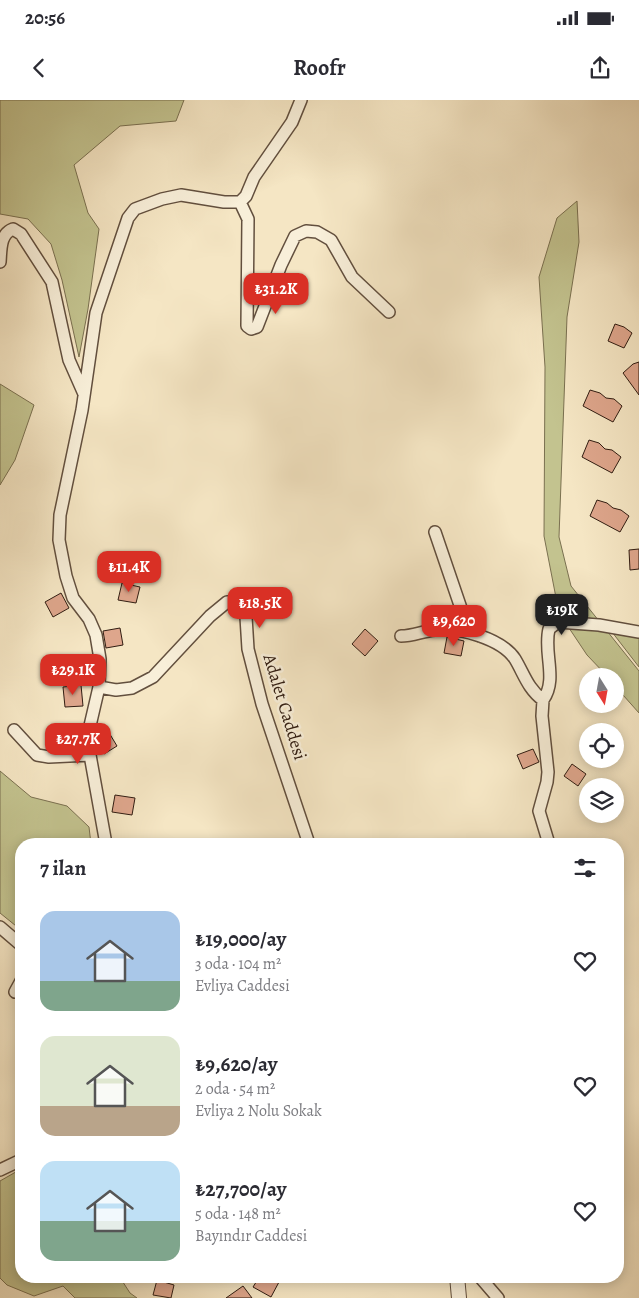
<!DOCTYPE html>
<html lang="tr">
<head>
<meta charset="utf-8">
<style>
  body { margin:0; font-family:Alegreya,serif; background:#f2f2f3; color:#2b2b33; height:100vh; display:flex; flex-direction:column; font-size:19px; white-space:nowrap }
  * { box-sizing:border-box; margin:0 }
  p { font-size:16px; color:#7c7c81 }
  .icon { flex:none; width:28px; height:28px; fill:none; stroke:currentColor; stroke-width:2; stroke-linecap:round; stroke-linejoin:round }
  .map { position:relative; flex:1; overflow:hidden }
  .panel { position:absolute; left:15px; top:738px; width:609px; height:445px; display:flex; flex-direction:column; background:#fff; border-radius:20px; box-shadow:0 2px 12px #0003 }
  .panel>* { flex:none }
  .needle { width:32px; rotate:169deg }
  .controls { position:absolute; left:579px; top:568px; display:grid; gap:10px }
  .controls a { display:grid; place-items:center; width:45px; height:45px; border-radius:50%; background:#fff; box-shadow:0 2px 12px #0003; font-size:25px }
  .price { position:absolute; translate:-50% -42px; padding:0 11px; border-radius:10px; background:#d93025; color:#fff; font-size:16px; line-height:32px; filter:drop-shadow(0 1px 2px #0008) }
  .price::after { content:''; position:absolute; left:50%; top:30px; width:15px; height:11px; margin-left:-8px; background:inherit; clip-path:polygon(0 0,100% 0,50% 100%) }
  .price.selected { background:#222; color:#fff }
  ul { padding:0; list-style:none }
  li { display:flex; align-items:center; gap:15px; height:125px; padding:0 25px }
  li span { display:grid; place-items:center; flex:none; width:140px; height:100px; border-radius:15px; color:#555 }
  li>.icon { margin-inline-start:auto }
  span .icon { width:60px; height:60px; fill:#fffc; stroke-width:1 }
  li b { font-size:21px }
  h2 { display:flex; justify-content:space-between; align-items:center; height:60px; padding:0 25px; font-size:21px }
  .status { display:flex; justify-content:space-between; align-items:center; height:35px; padding:0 25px; background:#fff; direction:ltr }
  .status svg { height:14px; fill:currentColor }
  header { display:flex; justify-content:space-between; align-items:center; height:65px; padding:0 25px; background:#fff; font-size:22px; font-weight:700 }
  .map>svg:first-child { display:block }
  .green { fill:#c3c38f; stroke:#7a7050 }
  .building { fill:#dea68c; stroke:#311d12 }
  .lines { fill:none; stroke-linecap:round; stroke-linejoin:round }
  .minor-casing { stroke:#624f3e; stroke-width:14 }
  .tertiary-casing { stroke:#624f3e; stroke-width:16 }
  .minor { stroke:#f8efd9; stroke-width:11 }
  .tertiary { stroke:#f8efd9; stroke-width:14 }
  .labels { text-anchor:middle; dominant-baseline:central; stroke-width:5; stroke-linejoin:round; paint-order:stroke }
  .street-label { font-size:18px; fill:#311d12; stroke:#f8efd9 }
</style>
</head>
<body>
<div class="status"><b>20:56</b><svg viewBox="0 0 49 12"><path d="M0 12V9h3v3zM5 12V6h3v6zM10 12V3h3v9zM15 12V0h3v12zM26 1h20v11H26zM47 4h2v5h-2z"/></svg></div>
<header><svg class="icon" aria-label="back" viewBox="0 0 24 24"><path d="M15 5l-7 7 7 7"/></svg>Roofr<svg class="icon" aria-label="share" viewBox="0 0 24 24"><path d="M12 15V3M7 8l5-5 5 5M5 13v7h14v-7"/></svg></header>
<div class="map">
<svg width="639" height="1198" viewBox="0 0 639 1198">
  <rect width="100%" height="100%" fill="#f5e6c4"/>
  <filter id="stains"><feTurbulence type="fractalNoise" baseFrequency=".004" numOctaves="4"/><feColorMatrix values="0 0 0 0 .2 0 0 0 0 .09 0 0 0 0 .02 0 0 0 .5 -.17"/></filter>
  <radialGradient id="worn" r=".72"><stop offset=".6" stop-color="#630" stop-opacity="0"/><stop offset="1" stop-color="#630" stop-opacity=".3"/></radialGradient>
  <!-- green -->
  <path class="green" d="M0 0H184L176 21 120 26 74 65 88 113 99 129 88 209 79 257 62 180 51 144 28 119 0 114Z
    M577 101 579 142 567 217 559 437 571 486 639 571V613L615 586V576H607L587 555 559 513 544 436 545 267 539 177 557 118Z
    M0 284 34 305 15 360 0 385Z
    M612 532 639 538V567Z
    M0 671 31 697 67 706 89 727 91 744H21V830L0 813Z
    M21 1069V1176H119L130 1193 137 1198H75L63 1186 34 1196 7 1185 0 1178V1081Z"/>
  <!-- building -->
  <path class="building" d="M615 224 624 227 632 233 624 248 608 241Z
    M639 262V295L623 273 633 264Z
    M590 290 600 293 606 298 614 299 622 306 613 322 583 306Z
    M589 340 599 343 605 349 612 350 621 357 612 373 582 357Z
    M597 400 607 403 613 408 621 410 629 416 620 432 590 416Z
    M639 449V469L630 470 629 450Z
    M122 483 140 487 136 503 118 500Z
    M61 493 69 508 53 517 45 502Z
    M120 528 123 545 106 548 103 531Z
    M365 529 378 541 365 556 352 544Z
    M447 537 464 541 461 556 444 553Z
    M81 585 83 606 65 607 63 587Z
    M108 631 117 646 104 654 97 643V637Z
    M533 649 539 662 523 669 517 655Z
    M572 664 586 674 578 686 564 676Z
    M115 695 135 698 132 715 112 712Z
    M260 1176H270L279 1182 271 1197 253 1187Z
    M157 1180 174 1185 171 1198 153 1195Z
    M243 1186 252 1198H226Z"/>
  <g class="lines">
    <!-- minor casing -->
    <g class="minor-casing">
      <path id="minor" d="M240 102 248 119 247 226 251 229 257 227 281 165 295 136 306 131 317 132 331 140 352 177 389 212
        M0 162C1 149 0 134 13 129L21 134 52 182 69 260 84 294
        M435 432 464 517 468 525 480 536
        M401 536C413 536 423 531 435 530 458 526 502 539 515 559 524 574 528 589 543 600
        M99 587 116 590 132 588 153 577 210 516 227 502 239 504 246 517 248 549 262 604 309 744
        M543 600C558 579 543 553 549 529L558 522 599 525 639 532
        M543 600 542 616 548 672 547 682 539 711 549 744
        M14 630 37 655 49 657 90 655
        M106 744 90 655 89 630 99 587 100 559 96 535 89 519 73 498 66 476 59 440 60 415 82 310 96 213 128 118 135 109 162 99 181 95 224 102H240L246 96 254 77 292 22 301 0
        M0 827 21 845
        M15 892 21 881
        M0 1070 21 1060
        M479 1176 498 1198"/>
    </g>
    <!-- tertiary casing -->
    <g class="tertiary-casing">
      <path id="tertiary" d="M457 1176 459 1198"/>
    </g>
    <!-- minor -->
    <use href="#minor" class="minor"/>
    <!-- tertiary -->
    <use href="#tertiary" class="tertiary"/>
  </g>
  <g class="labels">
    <!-- street labels -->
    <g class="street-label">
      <text transform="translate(285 607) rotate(73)">Adalet Caddesi</text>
    </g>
  </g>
  <rect width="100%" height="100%" filter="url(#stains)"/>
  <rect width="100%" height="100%" fill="url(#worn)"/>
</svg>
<div class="controls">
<a><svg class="needle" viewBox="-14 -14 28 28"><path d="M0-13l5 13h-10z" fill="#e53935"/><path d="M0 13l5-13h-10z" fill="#7c7c81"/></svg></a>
<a><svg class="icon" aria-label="locate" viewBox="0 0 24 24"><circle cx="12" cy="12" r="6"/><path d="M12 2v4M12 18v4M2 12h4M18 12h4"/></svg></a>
<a><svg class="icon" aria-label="layers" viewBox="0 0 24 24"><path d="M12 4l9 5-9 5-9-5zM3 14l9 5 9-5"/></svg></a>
</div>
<b class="price" style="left:276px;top:215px">₺31.2K</b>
<b class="price" style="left:129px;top:493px">₺11.4K</b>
<b class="price" style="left:260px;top:529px">₺18.5K</b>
<b class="price selected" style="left:562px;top:536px">₺19K</b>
<b class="price" style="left:454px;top:547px">₺9,620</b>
<b class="price" style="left:73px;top:596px">₺29.1K</b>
<b class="price" style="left:78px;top:665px">₺27.7K</b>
<section class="panel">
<h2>7 ilan<svg class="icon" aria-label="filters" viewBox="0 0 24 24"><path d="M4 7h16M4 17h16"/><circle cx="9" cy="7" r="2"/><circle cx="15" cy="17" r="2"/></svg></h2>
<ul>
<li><span style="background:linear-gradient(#a9c7e8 70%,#7fa58c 0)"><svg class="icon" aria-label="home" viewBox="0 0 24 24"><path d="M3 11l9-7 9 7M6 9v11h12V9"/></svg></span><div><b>₺19,000/ay</b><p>3 oda · 104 m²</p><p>Evliya Caddesi</p></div><svg class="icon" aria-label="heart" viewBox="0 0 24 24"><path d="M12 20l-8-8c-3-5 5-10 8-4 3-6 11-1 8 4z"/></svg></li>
<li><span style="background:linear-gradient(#dfe7d0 70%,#b9a48a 0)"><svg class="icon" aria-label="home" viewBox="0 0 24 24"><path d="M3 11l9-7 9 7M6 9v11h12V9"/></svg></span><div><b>₺9,620/ay</b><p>2 oda · 54 m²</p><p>Evliya 2 Nolu Sokak</p></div><svg class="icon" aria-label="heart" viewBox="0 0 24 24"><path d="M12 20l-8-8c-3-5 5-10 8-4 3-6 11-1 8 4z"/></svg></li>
<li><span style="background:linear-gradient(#bfe0f5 60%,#7fa58c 0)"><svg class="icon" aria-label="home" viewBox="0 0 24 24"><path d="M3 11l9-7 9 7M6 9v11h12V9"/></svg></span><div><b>₺27,700/ay</b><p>5 oda · 148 m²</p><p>Bayındır Caddesi</p></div><svg class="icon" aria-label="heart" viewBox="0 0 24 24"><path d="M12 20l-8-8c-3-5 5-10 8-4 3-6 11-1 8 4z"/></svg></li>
</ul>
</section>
</div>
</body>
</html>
